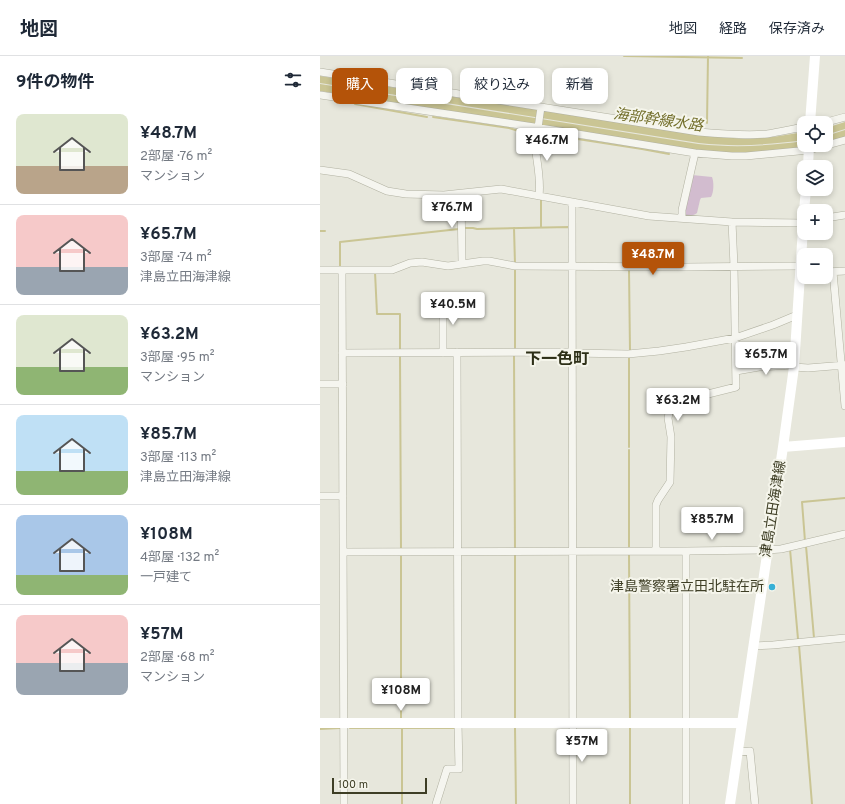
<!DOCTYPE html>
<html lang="ja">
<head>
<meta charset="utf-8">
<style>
  body { margin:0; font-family:Overpass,"Noto Sans JP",sans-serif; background:#f2f2f3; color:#1f2937; height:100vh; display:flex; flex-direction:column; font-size:15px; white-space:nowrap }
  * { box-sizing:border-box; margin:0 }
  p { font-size:13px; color:#747a83 }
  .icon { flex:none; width:22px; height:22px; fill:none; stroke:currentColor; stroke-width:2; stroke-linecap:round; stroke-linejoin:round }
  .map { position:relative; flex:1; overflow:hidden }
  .details { display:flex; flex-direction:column; background:#fff; width:320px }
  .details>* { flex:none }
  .guide { position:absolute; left:12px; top:12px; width:380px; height:36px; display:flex; gap:8px }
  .controls { position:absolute; left:477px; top:60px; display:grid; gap:8px }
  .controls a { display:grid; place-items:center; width:36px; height:36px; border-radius:8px; background:#fff; box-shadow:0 2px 6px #0003; font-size:20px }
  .scale { position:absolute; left:12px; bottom:10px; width:95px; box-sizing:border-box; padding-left:4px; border:2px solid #3e3e25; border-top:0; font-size:11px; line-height:14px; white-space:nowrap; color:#3e3e25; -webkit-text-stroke:3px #f5f5eb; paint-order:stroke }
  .price { position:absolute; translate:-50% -34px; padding:0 9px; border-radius:4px; background:#fff; color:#222; font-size:13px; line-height:26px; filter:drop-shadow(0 1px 2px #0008) }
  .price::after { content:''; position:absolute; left:50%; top:24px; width:12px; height:9px; margin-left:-6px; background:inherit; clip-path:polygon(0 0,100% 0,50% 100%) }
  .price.active { background:#b45309; color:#fff }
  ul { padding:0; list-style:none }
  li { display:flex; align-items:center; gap:12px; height:100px; padding:0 16px }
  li+li { border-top:1px solid #e0e1e3 }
  li span { display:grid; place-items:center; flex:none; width:112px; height:80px; border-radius:8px; color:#555 }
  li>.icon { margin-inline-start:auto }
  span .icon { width:48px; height:48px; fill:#fffc; stroke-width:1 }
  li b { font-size:17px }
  h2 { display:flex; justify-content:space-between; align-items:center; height:48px; padding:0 16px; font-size:17px }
  .chip { padding:0 14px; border-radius:8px; background:#fff; box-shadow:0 2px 6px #0003; font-size:14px; line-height:36px }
  .chip.active { background:#b45309; color:#fff }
  header { display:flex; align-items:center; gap:24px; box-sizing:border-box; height:56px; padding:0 20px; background:#fff; border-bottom:1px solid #e0e1e3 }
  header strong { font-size:19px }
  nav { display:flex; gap:22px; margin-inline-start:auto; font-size:14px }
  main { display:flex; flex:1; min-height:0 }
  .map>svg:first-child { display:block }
  .green { fill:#d2bccf }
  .water { fill:#cac594 }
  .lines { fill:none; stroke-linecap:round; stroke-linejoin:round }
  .stream { stroke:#cac594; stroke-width:2 }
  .street-casing { stroke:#b1b1a1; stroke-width:8 }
  .street { stroke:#f5f5ef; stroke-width:7 }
  .secondary { stroke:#fff; stroke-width:10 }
  .poi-dot { fill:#37b0d6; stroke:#f5f5eb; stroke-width:1.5 }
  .labels { text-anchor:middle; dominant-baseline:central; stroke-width:4; stroke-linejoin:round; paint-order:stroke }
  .street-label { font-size:14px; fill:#3e3e25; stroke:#f5f5eb }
  .poi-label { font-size:14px; fill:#3e3e25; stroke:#f5f5eb; text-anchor:end }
  .water-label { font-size:15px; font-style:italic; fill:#74702d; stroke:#f5f5eb }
  .quarter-label { font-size:16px; font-weight:bold; fill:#2d2f17; stroke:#f5f5eb }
</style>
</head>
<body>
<header>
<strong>地図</strong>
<nav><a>地図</a><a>経路</a><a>保存済み</a></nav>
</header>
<main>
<section class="details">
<h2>9件の物件<svg class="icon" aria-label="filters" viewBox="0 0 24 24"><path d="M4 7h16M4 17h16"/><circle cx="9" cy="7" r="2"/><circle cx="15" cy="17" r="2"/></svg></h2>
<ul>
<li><span style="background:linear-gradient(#dfe7d0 65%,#b9a48a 0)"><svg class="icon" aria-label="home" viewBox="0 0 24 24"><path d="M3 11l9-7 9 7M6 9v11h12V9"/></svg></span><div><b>¥48.7M</b><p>2部屋 · 76 m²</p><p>マンション</p></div></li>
<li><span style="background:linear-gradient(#f6c9c9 65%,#9aa5b1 0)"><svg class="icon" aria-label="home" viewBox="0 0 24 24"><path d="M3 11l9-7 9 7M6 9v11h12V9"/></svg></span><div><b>¥65.7M</b><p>3部屋 · 74 m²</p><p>津島立田海津線</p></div></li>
<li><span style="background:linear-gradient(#dfe7d0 65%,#8fb573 0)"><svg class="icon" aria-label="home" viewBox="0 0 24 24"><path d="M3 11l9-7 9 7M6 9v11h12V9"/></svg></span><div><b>¥63.2M</b><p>3部屋 · 95 m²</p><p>マンション</p></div></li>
<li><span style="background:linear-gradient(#bfe0f5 70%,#8fb573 0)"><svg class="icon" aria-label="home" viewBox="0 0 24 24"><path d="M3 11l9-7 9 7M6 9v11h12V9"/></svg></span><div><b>¥85.7M</b><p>3部屋 · 113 m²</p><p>津島立田海津線</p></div></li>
<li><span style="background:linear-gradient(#a9c7e8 75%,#8fb573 0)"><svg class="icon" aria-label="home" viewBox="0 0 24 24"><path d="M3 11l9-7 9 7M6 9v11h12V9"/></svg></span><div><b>¥108M</b><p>4部屋 · 132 m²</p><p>一戸建て</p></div></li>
<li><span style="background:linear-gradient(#f6c9c9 60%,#9aa5b1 0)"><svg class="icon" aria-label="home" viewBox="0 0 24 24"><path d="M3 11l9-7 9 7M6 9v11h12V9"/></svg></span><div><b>¥57M</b><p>2部屋 · 68 m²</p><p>マンション</p></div></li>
</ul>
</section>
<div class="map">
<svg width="525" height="748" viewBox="0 0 525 748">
  <rect width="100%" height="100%" fill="#e7e7dc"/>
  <!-- green -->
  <path class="green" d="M372 119 392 121C394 126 394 136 391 141L381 142 380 144 377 157C373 160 369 160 364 159Z"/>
  <!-- water -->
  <path class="water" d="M0 20 378 79 425 83 453 81 484 76V84C447 89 416 91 379 87L0 27Z
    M0 28 378 88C414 92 448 90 484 85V89H499L452 96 414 97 376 94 0 35Z
    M525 66V73L506 79V72Z
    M525 74V82L506 87V80Z"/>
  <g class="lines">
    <!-- stream -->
    <path class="stream" d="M304 0 422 2
      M35 48 107 61
      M113 61 189 72 205 77
      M387 67 388 0
      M219 79H232L322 93 349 98
      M221 171V144
      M144 172H153L157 173 249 171V173
      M194 172 195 208
      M0 175H5
      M20 211V186L139 173
      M309 213 310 296
      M55 216 57 258H80V295
      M195 293V213
      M80 299 81 493
      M194 299 195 493
      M309 391V300
      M485 485 482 446 525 442
      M486 490 494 582
      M309 492V394
      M470 493 478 583
      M81 497V664
      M309 497 310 663
      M195 498V662
      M480 589H479L492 748
      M30 672H134
      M82 672V748
      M195 672 196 748
      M310 672V748
      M0 673 20 672"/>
    <!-- street casing -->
    <g class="street-casing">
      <path id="street" d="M0 16 379 76C402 78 425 80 447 78 460 76 472 73 484 71
        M0 39 214 71 375 97 412 100H426L489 94 525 84
        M503 67 525 61
        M214 71C213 94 222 117 219 140
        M218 72 221 51
        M0 114 29 118 67 135 86 138 124 139 181 133 329 160 412 166 483 167
        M141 138 142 207
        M252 146 253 748
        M362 162V154L375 97
        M506 162 525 159
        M0 214H72L90 207 102 206 128 210 163 205H169L195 210 366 211 480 210
        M22 214 24 748
        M506 216 525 215
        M513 216 525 350
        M123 244V297
        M22 297 248 296 252 297 308 298 339 295 366 291 415 282 453 269 477 259
        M474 311 488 312 525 309
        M416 315 439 311 474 309
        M0 328H23
        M0 440H23
        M336 495V449L338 444 350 426 351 381 348 362 349 357 352 353 358 348 364 344 416 331 414 210 412 166
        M366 495V748
        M23 496 366 495 447 494 461 493 525 478
        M433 590 453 589 525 582
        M418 696 430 695 435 748
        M116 748 127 713H139L138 667 137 296"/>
    </g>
    <!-- street -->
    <use href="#street" class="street"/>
    <!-- secondary -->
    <path class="secondary" d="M490 67 495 0
      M488 111 489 89
      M484 155 486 133
      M463 391 525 386
      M0 667H422
      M410 748 463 391 474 311 484 157"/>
  </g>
  <!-- markers -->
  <circle class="poi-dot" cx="452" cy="531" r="4"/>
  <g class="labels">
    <!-- street labels -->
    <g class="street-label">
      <text transform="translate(454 453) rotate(-81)">津島立田海津線</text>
    </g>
    <!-- poi labels -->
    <g class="poi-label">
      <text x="444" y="531">津島警察署立田北駐在所</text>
    </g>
    <!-- water labels -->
    <g class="water-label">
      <text transform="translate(338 65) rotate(8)">海部幹線水路</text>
    </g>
    <!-- quarter labels -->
    <g class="quarter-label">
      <text x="237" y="304">下一色町</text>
    </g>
  </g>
</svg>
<div class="controls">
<a><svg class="icon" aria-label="locate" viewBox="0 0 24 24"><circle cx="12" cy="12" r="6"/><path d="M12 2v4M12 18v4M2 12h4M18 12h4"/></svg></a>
<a><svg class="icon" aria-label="layers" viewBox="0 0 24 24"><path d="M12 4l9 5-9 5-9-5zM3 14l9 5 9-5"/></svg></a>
<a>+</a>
<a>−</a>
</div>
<div class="scale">100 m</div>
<b class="price" style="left:227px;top:106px">¥46.7M</b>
<b class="price" style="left:132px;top:173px">¥76.7M</b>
<b class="price active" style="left:333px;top:220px">¥48.7M</b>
<b class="price" style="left:133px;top:270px">¥40.5M</b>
<b class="price" style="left:446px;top:320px">¥65.7M</b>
<b class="price" style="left:358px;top:366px">¥63.2M</b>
<b class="price" style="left:392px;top:485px">¥85.7M</b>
<b class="price" style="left:81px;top:656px">¥108M</b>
<b class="price" style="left:262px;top:707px">¥57M</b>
<div class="guide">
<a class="chip active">購入</a>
<a class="chip">賃貸</a>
<a class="chip">絞り込み</a>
<a class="chip">新着</a>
</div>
</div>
</main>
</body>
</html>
